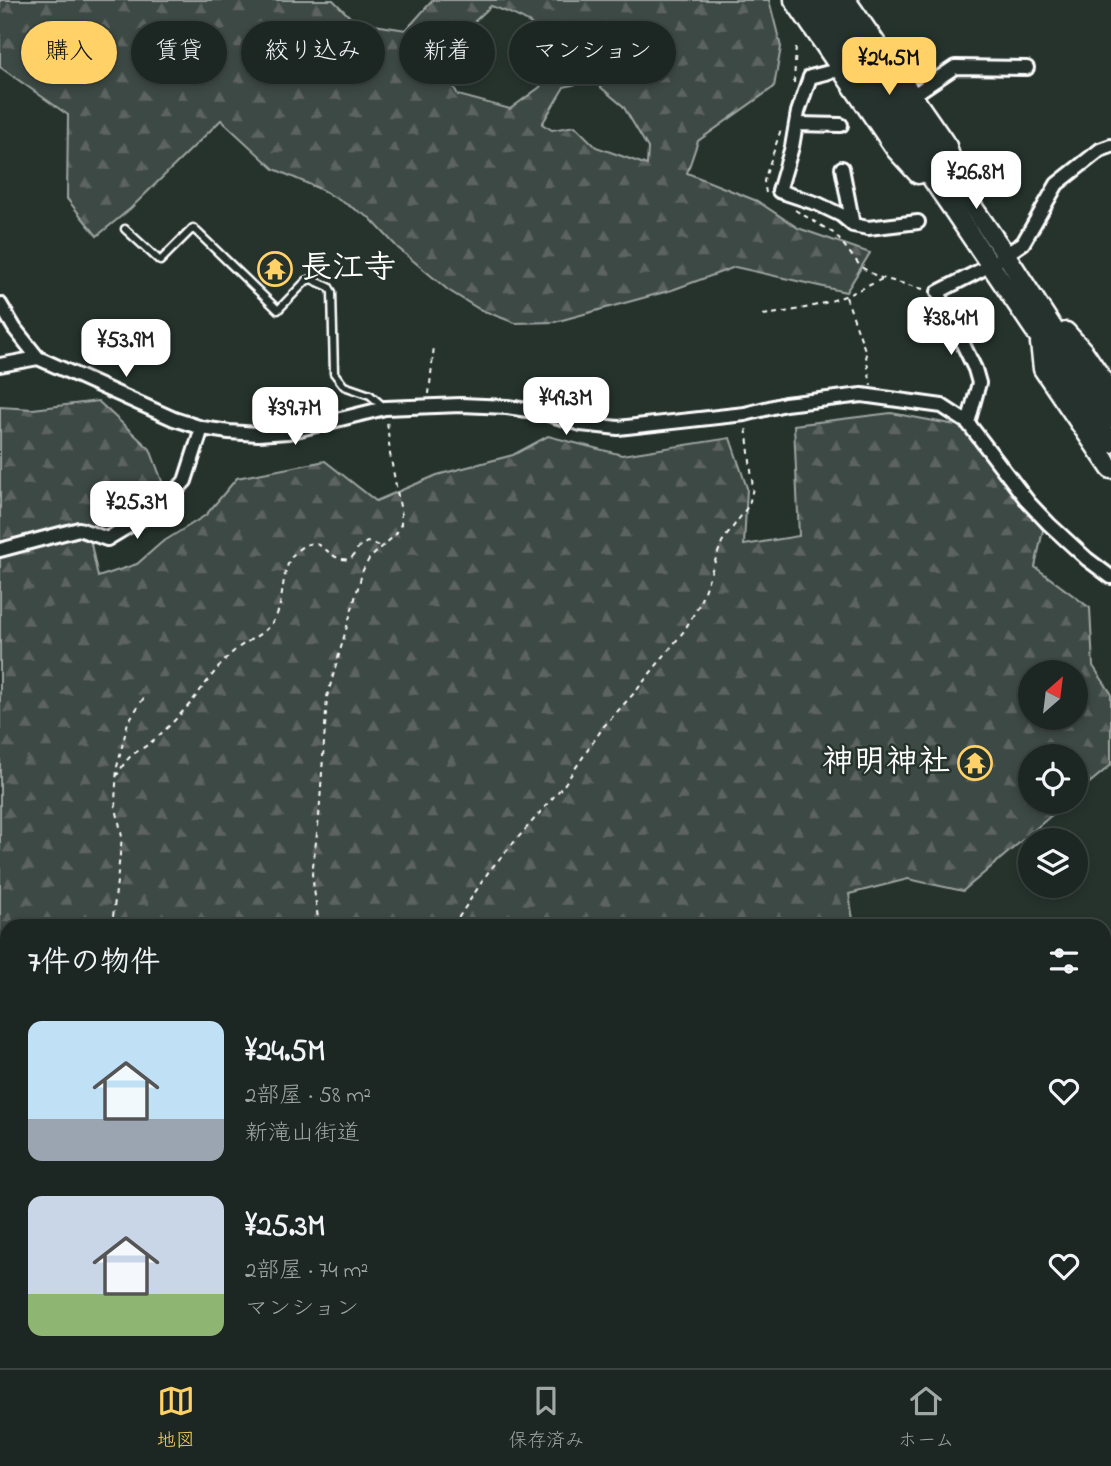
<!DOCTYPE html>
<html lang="ja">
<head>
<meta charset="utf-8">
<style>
  body { margin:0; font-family:"Indie Flower","Klee One",sans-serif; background:#29322f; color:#f1f3f6; height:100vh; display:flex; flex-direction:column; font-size:26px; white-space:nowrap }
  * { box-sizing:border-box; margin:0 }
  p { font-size:23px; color:#a0a5a5 }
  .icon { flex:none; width:38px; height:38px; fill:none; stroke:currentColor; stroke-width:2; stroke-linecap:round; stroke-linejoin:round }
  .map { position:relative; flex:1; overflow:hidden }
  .sheet { position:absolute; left:0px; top:919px; width:1111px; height:450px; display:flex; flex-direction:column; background:#1c2622; border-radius:21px 21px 0 0; box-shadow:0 4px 10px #0003,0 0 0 2px #3a4340 }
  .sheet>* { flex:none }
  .guide { position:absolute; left:21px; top:21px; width:700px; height:63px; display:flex; gap:14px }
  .needle { width:46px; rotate:28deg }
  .fabs { position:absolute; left:1018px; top:660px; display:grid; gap:14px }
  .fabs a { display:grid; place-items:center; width:70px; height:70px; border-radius:50%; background:#1c2622; box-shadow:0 4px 10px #0003,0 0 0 2px #3a4340; font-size:35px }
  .price { position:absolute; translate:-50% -60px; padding:0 16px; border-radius:14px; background:#fff; color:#222; font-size:23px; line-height:46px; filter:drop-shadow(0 2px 4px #0008) }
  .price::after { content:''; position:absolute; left:50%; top:42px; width:21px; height:16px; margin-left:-10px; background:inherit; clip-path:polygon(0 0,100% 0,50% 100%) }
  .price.on { background:#ffd166; color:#111 }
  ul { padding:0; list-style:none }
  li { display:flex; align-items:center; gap:21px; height:175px; padding:0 28px }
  li span { display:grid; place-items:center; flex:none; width:196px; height:140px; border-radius:14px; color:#555 }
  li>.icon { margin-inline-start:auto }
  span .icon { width:84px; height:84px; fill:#fffc; stroke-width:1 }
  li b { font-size:30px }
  h2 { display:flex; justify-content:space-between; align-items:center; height:84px; padding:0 28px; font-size:30px }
  .pill { padding:0 24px; border-radius:32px; background:#1c2622; box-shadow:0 4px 10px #0003,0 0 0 2px #3a4340; font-size:24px; line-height:63px }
  .pill.on { background:#ffd166; color:#111 }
  .dock { display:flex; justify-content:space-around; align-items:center; height:98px; border-top:2px solid #3a4340; background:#1c2622; font-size:19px; color:#a0a5a5 }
  .dock a { display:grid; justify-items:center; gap:4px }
  .dock .on { color:#ffd166 }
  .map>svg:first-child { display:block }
  .grass { fill:#3e4944; stroke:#9ea4a2; stroke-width:2 }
  .forest { fill:url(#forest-firs); stroke:#9ea4a2; stroke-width:2; fill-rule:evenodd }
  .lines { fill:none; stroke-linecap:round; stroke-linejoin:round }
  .service-casing { stroke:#fff; stroke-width:11 }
  .minor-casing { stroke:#fff; stroke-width:18 }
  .secondary-casing { stroke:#fff; stroke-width:23 }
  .path { stroke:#fff; stroke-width:2; stroke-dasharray:5 5; stroke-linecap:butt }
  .service { stroke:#26332d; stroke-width:6 }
  .minor { stroke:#26332d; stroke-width:12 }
  .secondary { stroke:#26332d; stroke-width:18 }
  .labels { text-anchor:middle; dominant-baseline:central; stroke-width:5; stroke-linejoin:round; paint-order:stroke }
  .poi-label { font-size:32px; font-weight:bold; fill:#fff; stroke:#26332d; text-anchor:start }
</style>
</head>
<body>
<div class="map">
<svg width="1111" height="1368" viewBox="0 0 1111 1368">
  <defs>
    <pattern id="forest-firs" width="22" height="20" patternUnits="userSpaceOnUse" patternTransform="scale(1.75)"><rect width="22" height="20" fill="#3e4944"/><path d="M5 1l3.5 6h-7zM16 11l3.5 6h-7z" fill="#5b6460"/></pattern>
  </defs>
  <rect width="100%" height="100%" fill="#26332d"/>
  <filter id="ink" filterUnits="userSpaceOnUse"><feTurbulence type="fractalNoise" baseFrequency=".0143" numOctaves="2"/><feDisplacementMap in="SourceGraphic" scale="14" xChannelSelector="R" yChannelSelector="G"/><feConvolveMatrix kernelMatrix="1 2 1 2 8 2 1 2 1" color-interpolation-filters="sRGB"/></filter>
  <g filter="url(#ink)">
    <!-- grass -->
    <path class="grass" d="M1111 1289V1362L1104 1358V1300Z"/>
    <!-- forest -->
    <path class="forest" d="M0 0H333L355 22 406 30 433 0H769L781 47 774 87 698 141 687 173 757 201 798 228 870 253 846 292 735 267 672 290 555 322 515 323 479 309 448 290 398 248 370 218 320 189 274 169 221 120 130 209 97 236 67 199 68 115 0 67ZM491 6C517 15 542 26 558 48L540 87 510 109 458 95 440 61 456 39ZM592 80 623 106 648 148 647 165 596 147 575 126 552 130 542 124 564 87Z
      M98 401 150 449 162 481 88 530 98 577 137 564 161 543 206 515 237 478 325 461 376 501 437 475 513 455 548 436 622 455 730 438 747 488 744 545 799 536 794 425 891 413 961 426 1043 530 1035 567 1090 608 1093 666 1111 693V765L1076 794V756H1031V802H1067L963 891 908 879 849 894 854 926H7V1070L0 1072V407L33 409ZM1031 672H1076V718H1031Z
      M1111 1040V1259L1109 1263 1104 1264V1057Z
      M0 1242 7 1268V1362H31L32 1368H0Z
      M149 1362H918L920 1368H151Z
      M984 1362H1079L1074 1368H982Z"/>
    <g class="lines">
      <!-- service casing -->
      <g class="service-casing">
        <path id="service" d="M125 229 160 261 193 228 278 310 306 281 311 279 329 287 332 292 334 373 344 386 370 395 385 408
          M5 1098 7 1100
          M0 1197 7 1236
          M1104 1291 1111 1279
          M1099 1362 1104 1368"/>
      </g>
      <!-- minor casing -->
      <g class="minor-casing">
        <path id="minor" d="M841 69 810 77 798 112 792 147 779 191 818 204 841 215 853 225
          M912 96 955 67 1027 68
          M797 124 841 125
          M842 168 853 225 868 228 918 222
          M0 304 15 329 38 358 174 419 202 428 229 432 258 434 288 432 385 408 461 405 507 407 541 412 581 424 618 428 745 414 785 404 862 395 942 406 968 423 1029 503 1049 524 1087 559 1111 577
          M0 365 38 358
          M968 423 979 383 975 369 938 292 989 266 1023 243 1057 184 1100 150 1111 146
          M0 550 79 529 107 539 162 506 185 481 202 428
          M43 1362 44 1368"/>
      </g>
      <!-- secondary casing -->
      <g class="secondary-casing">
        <path id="secondary" d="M794 0 896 150 918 174
          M811 0 1111 443
          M830 0 1006 255 1111 418
          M846 0 947 146 955 173
          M1066 332 1084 352 1111 392
          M1040 343 1043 369 1111 469
          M1104 1021 1111 1004
          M969 1368 971 1362"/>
      </g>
      <!-- path -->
      <path class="path" d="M794 83 796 45
        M766 193 764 181 782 126
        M795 210 835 234 861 267 878 277 927 290
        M846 297 865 350 871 385
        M763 315C811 309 839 301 882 279
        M429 394 434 346
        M116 777C120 771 123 764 128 759 134 752 143 749 150 743 163 733 177 718 188 706 203 688 216 668 233 652 245 641 262 636 272 623 288 602 277 566 299 549 323 531 327 564 351 559L358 548 367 542 382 547
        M112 926 122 837 115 802 117 767 128 722 145 696
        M319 926 312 874 319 817 327 697 363 570 369 559 396 534 401 524V512L390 454 387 420
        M453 926 489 871 564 785 604 726 636 691 684 631 699 605 722 542 749 505 753 488 746 426
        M0 985 7 987
        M294 1368 295 1362
        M505 1368 508 1362"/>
      <!-- service -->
      <use href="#service" class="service"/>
      <!-- minor -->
      <use href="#minor" class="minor"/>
      <!-- secondary -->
      <use href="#secondary" class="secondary"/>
    </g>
  </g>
  <!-- icons -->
  <defs>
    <g id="temple-ring" transform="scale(1.75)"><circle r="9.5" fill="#26332d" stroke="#ffd166" stroke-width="1.5"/><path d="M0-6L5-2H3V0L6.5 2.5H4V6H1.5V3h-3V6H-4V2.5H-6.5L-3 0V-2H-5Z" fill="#ffd166"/></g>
  </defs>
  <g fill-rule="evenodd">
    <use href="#temple-ring" x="275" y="269"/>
    <use href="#temple-ring" x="975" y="763"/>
  </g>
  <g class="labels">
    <!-- poi labels -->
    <g class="poi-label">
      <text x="300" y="269">長江寺</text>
      <text x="950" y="763" text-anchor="end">神明神社</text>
    </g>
  </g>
</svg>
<div class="fabs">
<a><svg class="needle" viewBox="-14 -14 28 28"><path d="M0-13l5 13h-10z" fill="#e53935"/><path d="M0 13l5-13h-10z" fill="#a0a5a5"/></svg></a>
<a><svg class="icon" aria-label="locate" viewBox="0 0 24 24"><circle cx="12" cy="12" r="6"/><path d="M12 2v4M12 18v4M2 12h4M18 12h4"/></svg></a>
<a><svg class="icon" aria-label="layers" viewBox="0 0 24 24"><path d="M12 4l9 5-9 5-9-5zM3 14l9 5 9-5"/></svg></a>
</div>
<b class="price on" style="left:889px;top:97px">¥24.5M</b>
<b class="price" style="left:976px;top:211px">¥26.8M</b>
<b class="price" style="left:951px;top:357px">¥38.4M</b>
<b class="price" style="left:126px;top:379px">¥53.9M</b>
<b class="price" style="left:566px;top:437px">¥49.3M</b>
<b class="price" style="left:295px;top:447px">¥39.7M</b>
<b class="price" style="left:137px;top:541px">¥25.3M</b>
<div class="guide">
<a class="pill on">購入</a>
<a class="pill">賃貸</a>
<a class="pill">絞り込み</a>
<a class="pill">新着</a>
<a class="pill">マンション</a>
</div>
<section class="sheet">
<h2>7件の物件<svg class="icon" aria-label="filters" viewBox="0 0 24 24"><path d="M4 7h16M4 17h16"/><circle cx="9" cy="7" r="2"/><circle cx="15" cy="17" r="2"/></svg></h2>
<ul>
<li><span style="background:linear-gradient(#bfe0f5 70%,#9aa5b1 0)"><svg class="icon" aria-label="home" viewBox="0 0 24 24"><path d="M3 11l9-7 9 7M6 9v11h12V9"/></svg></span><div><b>¥24.5M</b><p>2部屋 · 58 m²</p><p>新滝山街道</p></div><svg class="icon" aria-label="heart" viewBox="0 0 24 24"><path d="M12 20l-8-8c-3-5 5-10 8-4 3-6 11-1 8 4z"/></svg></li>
<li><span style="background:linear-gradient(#c9d6e8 70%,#8fb573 0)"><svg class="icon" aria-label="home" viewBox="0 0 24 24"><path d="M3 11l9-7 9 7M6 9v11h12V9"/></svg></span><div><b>¥25.3M</b><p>2部屋 · 74 m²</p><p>マンション</p></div><svg class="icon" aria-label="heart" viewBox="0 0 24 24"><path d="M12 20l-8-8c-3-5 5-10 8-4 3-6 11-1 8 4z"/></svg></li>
</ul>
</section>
</div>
<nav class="dock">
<a class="on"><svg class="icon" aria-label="map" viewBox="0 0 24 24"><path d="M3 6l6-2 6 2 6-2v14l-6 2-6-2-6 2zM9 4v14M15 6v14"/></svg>地図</a>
<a><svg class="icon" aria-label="saved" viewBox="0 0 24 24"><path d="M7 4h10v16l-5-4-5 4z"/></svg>保存済み</a>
<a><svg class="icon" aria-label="home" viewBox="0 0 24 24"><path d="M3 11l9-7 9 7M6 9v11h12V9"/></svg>ホーム</a>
</nav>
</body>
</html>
